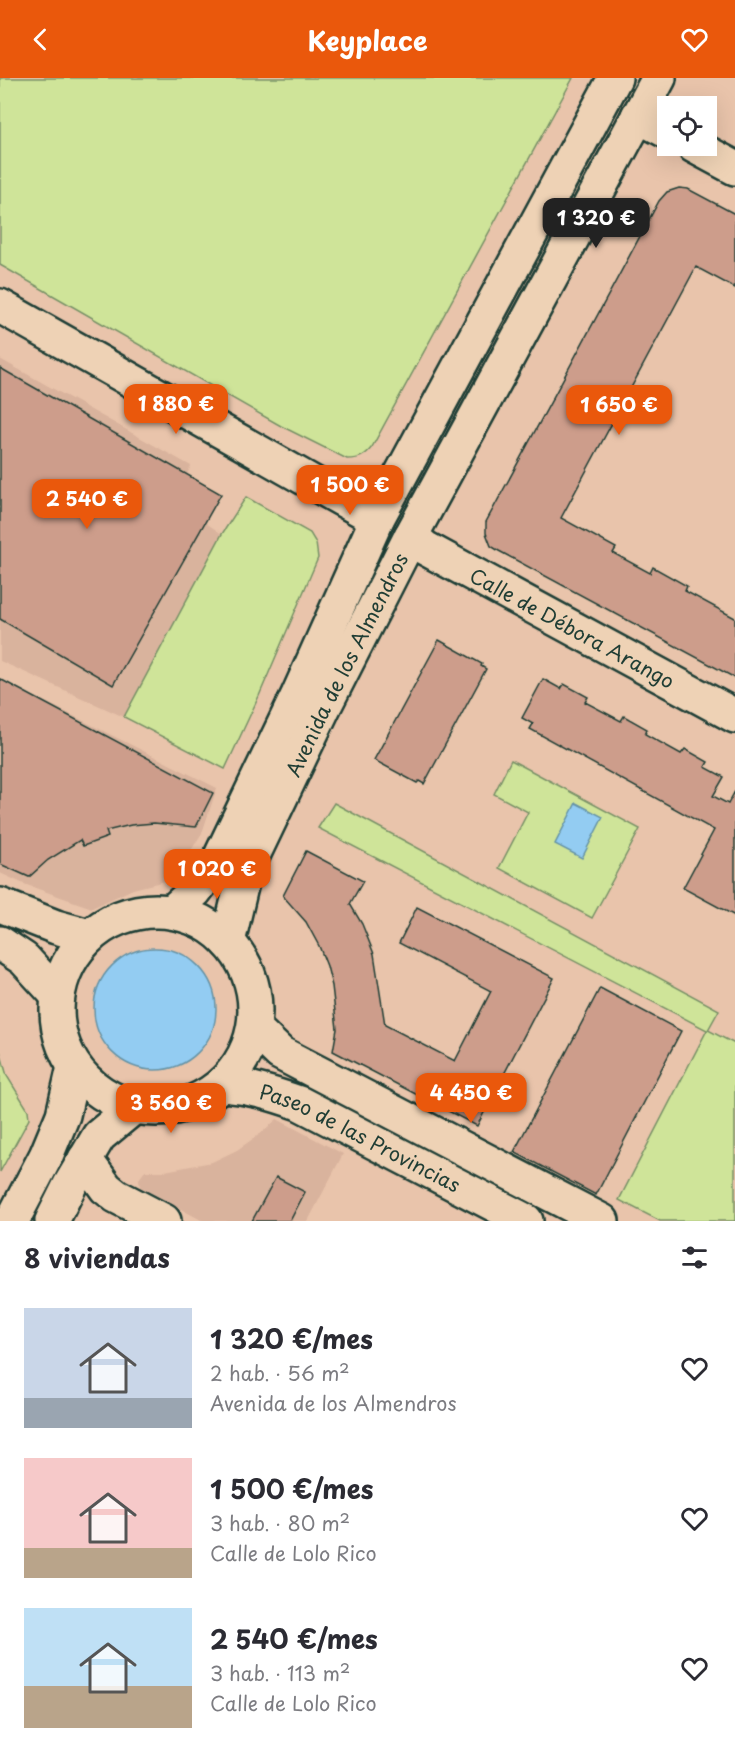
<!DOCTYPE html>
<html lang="es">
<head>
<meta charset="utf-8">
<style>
  body { margin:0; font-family:"Playpen Sans",sans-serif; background:#f7f7f7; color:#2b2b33; height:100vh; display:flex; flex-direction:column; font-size:22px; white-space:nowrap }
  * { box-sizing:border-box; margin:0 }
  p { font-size:20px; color:#7c7c81 }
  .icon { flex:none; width:33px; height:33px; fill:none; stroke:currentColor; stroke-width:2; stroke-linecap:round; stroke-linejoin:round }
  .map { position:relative; height:1143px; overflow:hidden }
  .panel { display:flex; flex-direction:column; background:#fff; flex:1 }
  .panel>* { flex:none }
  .controls { position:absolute; left:657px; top:18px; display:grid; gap:12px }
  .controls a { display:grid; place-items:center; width:60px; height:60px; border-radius:0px; background:#fff; box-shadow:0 6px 24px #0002; font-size:30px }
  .price { position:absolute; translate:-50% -51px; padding:0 14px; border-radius:12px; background:#ea580c; color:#fff; font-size:20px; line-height:39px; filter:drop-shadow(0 2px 3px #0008) }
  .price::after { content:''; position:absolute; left:50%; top:36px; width:18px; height:14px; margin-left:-9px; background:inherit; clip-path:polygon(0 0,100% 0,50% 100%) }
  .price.selected { background:#222; color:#fff }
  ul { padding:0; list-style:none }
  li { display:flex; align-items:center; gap:18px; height:150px; padding:0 24px }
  li span { display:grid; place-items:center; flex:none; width:168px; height:120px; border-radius:0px; color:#555 }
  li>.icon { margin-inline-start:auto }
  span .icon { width:72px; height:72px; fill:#fffc; stroke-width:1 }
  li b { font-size:26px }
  h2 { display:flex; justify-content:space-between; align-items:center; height:72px; padding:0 24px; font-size:26px }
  header { display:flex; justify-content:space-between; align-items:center; height:78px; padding:0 24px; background:#ea580c; color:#fff; font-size:27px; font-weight:700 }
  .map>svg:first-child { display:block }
  .built { fill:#d9b39d }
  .green { fill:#cfe499; stroke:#779066; stroke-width:1.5 }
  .water { fill:#93ccf2; stroke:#6593a6; stroke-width:1.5 }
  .building { fill:#cd9d8b; stroke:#1f3d34; stroke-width:1.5 }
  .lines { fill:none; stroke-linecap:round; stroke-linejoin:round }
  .street-casing { stroke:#1f3d34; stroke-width:38 }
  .secondary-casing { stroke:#1f3d34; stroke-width:38 }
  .street { stroke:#eed2b5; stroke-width:33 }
  .secondary { stroke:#eed2b5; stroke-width:33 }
  .labels { text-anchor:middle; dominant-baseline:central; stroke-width:4.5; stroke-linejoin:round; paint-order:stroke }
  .street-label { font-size:20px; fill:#1f3d34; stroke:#eed2b5 }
</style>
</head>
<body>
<header><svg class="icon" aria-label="back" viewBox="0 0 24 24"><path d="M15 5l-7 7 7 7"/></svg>Keyplace<svg class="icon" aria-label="heart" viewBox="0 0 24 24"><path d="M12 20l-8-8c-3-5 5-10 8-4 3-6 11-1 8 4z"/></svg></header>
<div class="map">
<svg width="735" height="1143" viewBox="0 0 735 1143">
  <rect width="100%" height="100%" fill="#e9c4ab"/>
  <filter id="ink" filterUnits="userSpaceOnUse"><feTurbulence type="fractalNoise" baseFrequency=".0167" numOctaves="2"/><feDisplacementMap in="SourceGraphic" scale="12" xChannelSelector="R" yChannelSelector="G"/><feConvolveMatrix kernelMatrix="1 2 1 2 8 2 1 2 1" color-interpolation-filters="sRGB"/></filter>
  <g filter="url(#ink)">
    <!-- built -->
    <path class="built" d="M0 281 191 388 187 396 221 416 206 445 222 456 124 639 0 583Z
      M0 601 217 710 202 755 173 801 133 811 92 830 24 806 0 795Z
      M277 1041 343 1076 308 1143H203L140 1109 139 1101 145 1093H165L212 1084 237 1072 260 1056Z"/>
    <!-- green -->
    <path class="green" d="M0 0H573L372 369C365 378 359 381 347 381L281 348 0 187Z
      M246 419 310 455 316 465 318 480 259 618 225 691 124 639 222 456Z
      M511 682 640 751 592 840 499 790 528 734 494 716Z
      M334 725 719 932 708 952 735 966V1143H660L619 1122 707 952 318 750Z
      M0 973 7 998 28 1032 29 1041 0 1094Z"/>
    <!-- water -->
    <path class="water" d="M576 725 603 739 582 780 555 766Z
      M94 931a61 61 0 1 1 122 0a61 61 0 1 1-122 0Z"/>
    <!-- building -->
    <path class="building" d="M679 110 688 111 735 136V210L696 189 561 440 616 470 613 475 650 495 653 489 687 508 685 513 735 540V600L499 473 491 468 486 455V444L659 123 667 114Z
      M0 290 221 416 113 607 0 541Z
      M439 562 482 586 481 588 486 591 424 706 419 703 417 705 374 682Z
      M0 601 213 715 196 749 154 745 131 747 106 753 108 759 83 768 80 762 48 782 29 799 0 786Z
      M543 601 561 611 564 606 588 619 585 624 621 643 624 638 647 651 645 656 681 676 685 671 708 684 705 689 724 699 713 718 728 726 735 713V838L683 810 714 752 530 651 533 646 522 640Z
      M306 773 363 803 350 826 362 846 374 876 385 947 455 983 491 913 399 865 417 829 554 900 477 1048 333 973 337 951 332 908 327 888 319 868 306 844 283 818Z
      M600 910 681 953 596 1117 514 1074Z
      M276 1099 305 1114 290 1143H252Z"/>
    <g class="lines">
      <!-- street casing -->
      <g class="street-casing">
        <g id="street">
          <path d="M638 38 668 54"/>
          <path d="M694 68 735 90"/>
          <path d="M0 228 377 441"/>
          <path id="s1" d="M411 458 425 470 735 638"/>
          <path d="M85 1081 106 1110 116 1118 164 1143"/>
        </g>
      </g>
      <!-- secondary casing -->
      <g class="secondary-casing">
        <g id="secondary">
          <path d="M0 827 56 849 89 858"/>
          <circle cx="156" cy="932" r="99"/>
          <path d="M173 833 195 813 220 780 298 617 377 441 615 0"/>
          <path id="s2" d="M228 864 244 796 323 631 411 458 659 0"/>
          <path d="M0 865 24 881 57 917"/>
          <path d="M255 951 280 975 602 1143"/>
          <path id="s3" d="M223 1007C251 1009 273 1016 299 1025L526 1143"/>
          <path d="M12 1143 46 1078 63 1037 74 989"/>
          <path d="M52 1143 70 1107 99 1058 134 1029"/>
        </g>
      </g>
      <!-- street -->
      <use href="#street" class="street"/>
      <!-- secondary -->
      <use href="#secondary" class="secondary"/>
    </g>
  </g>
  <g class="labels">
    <!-- street labels -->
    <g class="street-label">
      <text stroke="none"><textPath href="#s1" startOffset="186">Calle de Débora Arango</textPath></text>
      <text stroke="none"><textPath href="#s2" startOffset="303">Avenida de los Almendros</textPath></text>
      <text stroke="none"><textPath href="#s3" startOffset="148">Paseo de las Provincias</textPath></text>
    </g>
  </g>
</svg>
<div class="controls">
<a><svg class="icon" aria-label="locate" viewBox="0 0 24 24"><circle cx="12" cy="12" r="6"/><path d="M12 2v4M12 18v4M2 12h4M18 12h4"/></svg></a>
</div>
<b class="price selected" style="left:596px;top:171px">1 320 €</b>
<b class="price" style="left:176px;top:357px">1 880 €</b>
<b class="price" style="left:619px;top:358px">1 650 €</b>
<b class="price" style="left:350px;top:438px">1 500 €</b>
<b class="price" style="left:87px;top:452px">2 540 €</b>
<b class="price" style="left:217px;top:822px">1 020 €</b>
<b class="price" style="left:471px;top:1046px">4 450 €</b>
<b class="price" style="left:171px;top:1056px">3 560 €</b>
</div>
<section class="panel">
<h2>8 viviendas<svg class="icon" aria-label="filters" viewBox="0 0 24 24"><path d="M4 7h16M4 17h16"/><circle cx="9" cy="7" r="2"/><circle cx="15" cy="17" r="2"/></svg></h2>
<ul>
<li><span style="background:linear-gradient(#c9d6e8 75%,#9aa5b1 0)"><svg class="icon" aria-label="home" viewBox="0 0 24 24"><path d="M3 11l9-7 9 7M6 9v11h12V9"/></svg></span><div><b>1 320 €/mes</b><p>2 hab. · 56 m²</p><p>Avenida de los Almendros</p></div><svg class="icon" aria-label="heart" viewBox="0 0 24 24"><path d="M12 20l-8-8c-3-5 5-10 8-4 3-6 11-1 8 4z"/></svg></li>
<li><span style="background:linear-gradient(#f6c9c9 75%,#b9a48a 0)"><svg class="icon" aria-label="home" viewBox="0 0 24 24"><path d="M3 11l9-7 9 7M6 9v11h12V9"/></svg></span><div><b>1 500 €/mes</b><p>3 hab. · 80 m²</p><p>Calle de Lolo Rico</p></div><svg class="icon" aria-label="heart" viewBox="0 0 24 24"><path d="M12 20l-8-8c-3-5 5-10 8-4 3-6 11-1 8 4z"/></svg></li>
<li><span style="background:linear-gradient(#bfe0f5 65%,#b9a48a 0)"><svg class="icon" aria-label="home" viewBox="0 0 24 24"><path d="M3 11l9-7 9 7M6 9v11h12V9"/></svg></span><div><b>2 540 €/mes</b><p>3 hab. · 113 m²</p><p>Calle de Lolo Rico</p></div><svg class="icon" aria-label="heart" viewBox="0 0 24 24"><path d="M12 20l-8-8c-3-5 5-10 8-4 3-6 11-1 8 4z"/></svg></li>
</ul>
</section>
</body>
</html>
